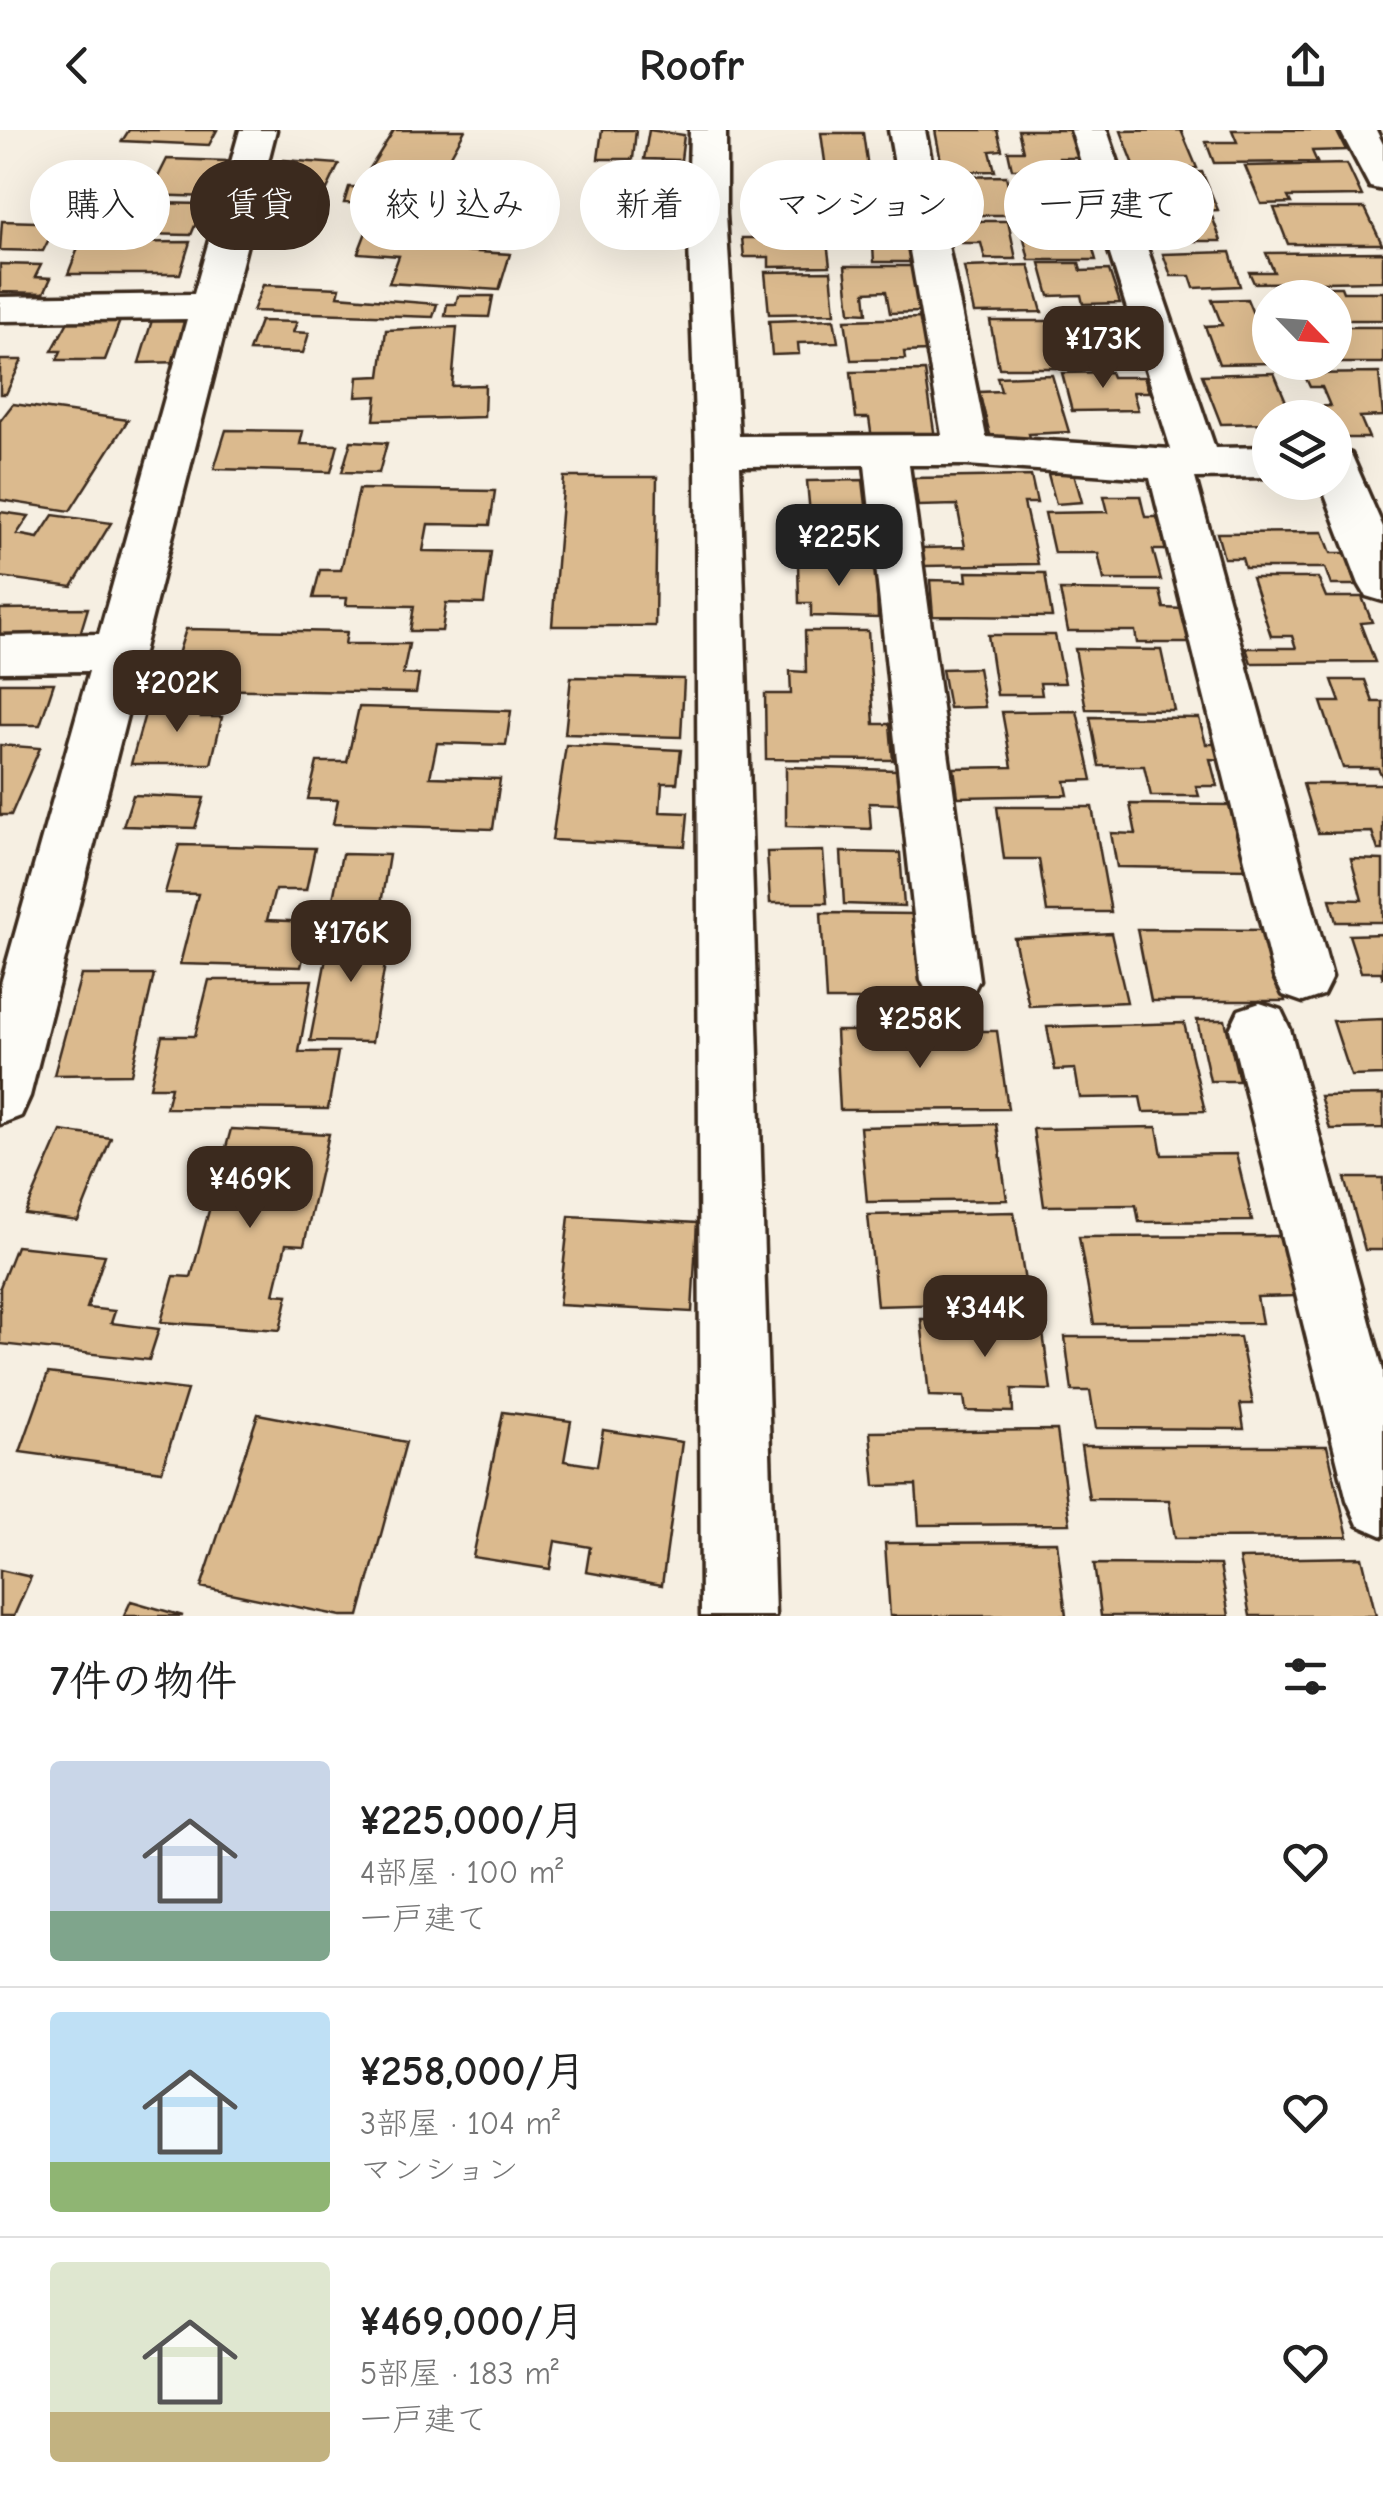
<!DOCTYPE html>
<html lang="ja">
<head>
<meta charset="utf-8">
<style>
  body { margin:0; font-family:"Comic Neue","Klee One",sans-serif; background:#f6f6f6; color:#222; height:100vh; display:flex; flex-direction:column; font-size:38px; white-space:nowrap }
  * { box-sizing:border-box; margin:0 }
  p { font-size:32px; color:#767676 }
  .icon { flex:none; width:55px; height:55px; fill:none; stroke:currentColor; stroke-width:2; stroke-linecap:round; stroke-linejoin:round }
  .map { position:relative; height:1486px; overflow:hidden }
  .drawer { display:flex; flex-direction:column; background:#fff; flex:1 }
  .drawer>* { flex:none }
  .hud { position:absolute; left:30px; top:30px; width:1325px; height:90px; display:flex; gap:20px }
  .needle { width:65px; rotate:115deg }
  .controls { position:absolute; left:1252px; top:150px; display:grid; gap:20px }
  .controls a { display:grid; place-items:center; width:100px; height:100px; border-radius:50%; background:#fff; box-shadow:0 10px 40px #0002; font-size:50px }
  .price { position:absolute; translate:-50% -85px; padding:0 22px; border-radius:20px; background:#3b2a1e; color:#fff; font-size:32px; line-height:65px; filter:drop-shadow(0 2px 5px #0008) }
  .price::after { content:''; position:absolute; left:50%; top:60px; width:30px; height:22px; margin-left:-15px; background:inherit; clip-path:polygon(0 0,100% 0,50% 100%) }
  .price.current { background:#222; color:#fff }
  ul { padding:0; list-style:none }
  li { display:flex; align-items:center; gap:30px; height:250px; padding:0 50px }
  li+li { border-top:2px solid #e0e0e0 }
  li span { display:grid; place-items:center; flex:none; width:280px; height:200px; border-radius:10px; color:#555 }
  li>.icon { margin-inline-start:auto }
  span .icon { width:120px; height:120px; fill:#fffc; stroke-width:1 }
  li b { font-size:42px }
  h2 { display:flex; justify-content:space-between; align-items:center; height:120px; padding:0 50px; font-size:42px }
  .pill { padding:0 35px; border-radius:45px; background:#fff; box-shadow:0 10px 40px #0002; font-size:35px; line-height:90px }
  .pill.current { background:#3b2a1e; color:#fff }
  header { display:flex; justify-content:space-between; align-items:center; height:130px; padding:0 50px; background:#fff; font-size:45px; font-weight:700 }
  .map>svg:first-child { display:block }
  .building { fill:#dbba8e; stroke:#3b2a1e; stroke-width:2.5 }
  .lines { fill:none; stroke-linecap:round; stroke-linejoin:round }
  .minor-casing { stroke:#3b2a1e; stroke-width:7 }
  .minor { fill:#fdfcf7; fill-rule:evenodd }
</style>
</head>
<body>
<header><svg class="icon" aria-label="back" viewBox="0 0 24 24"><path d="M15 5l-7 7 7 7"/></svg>Roofr<svg class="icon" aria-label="share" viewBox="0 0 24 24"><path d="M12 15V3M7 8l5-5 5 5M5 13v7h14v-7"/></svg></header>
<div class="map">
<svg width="1383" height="1486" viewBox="0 0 1383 1486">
  <rect width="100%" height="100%" fill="#f6efe2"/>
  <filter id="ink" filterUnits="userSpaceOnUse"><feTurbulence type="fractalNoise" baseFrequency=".01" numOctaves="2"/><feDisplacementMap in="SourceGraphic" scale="20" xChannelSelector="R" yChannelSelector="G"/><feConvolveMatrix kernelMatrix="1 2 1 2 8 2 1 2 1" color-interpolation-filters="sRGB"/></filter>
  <g filter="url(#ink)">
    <!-- building -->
    <path class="building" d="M129 0H217L209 15 122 11Z
      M394 0H465L449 29 467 31 458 47 450 46 447 53 367 43Z
      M602 0H636L633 29H598Z
      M649 0 684 5 681 30 644 29Z
      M935 0H997L1002 20 990 21 995 41 943 42Z
      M1018 0H1070L1078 28H1059L1062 39H1012L1008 21H1023Z
      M1181 0 1197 38 1136 40 1121 1Z
      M1232 0H1336L1346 20 1312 21 1317 32 1214 33 1206 12H1237Z
      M821 3H863L868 38 826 39Z
      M167 29 227 31 210 67 149 65Z
      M284 30 339 34 321 72 264 68Z
      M1347 34 1362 66 1288 67 1291 73 1261 74 1245 36Z
      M1086 42 1101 85 1062 86 1059 76 1044 77 1035 43Z
      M1202 42 1218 80 1180 82 1176 74 1130 75 1121 53 1140 52 1137 44Z
      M604 44 639 46 633 81 599 79Z
      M650 44H667L666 58 687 59 685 82 645 80Z
      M859 45 891 46 892 58 902 59 903 68H890L891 81 904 82 905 101 866 100V89L835 88 834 50H859Z
      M1006 46 1015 85H949L944 61H961L958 47Z
      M767 52H821L823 84 767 83Z
      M349 57 454 58 451 74 344 73Z
      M101 72 204 74 191 105 86 103Z
      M1274 78H1365L1382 114H1288Z
      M433 80 471 83 464 102H453L446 120 510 124 499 160 389 153 399 126 358 123 371 89 410 91 414 82Z
      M1147 86H1212L1221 111H1155Z
      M824 88 830 136 769 137V127H744L742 108H766L765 89Z
      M2 91 71 93 64 109H49L43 121 0 120Z
      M956 91H1008L1016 129H985L981 113H961Z
      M1020 91H1085L1096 130H1029Z
      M190 112 180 144H68L80 113Z
      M873 116H909L911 132H874Z
      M1230 122 1240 156 1194 158 1190 146H1171L1163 124Z
      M1383 122V151L1254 153 1249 142H1274L1266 123Z
      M1040 133H1079L1081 141 1109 140 1120 173 1083 174 1081 165 1049 166Z
      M0 134 41 135 35 147 51 148 44 163 0 162Z
      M1029 135 1042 182 974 183 964 137Z
      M845 136H913L920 182 890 183 886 161 865 162 867 183 850 182Z
      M831 141 835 183 769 184 765 142Z
      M263 155 340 158 338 166 437 174 433 187 253 181Z
      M1272 157H1341L1343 162H1383V190H1335V168H1276Z
      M458 166H493L489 187 445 186 447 174H456Z
      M1247 169 1273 233 1219 234 1205 196 1222 195 1212 170Z
      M196 186 183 232 139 233 153 187Z
      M70 188H121L105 230H57L61 221H52Z
      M921 188 927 221 904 222 905 229 851 230 845 190Z
      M1123 188 1136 234H1067L1056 189Z
      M834 189 838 212 798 213 799 224 772 225 769 191Z
      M260 191 297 192 293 202 309 203 303 223 249 221Z
      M990 191H1048L1058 238H999Z
      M457 197 452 256 485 255 484 287 374 290 377 266 356 267 358 247 380 246 386 200Z
      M1335 197H1383V233H1318L1335 232Z
      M0 230H22L6 264H0Z
      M925 241 935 308 872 309 869 288H856L851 242Z
      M1110 242 1112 247H1144L1149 262H1133L1138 280 1072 281 1062 243Z
      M1274 243 1293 288H1270V293L1221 294 1202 245Z
      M1379 243 1383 286 1360 287 1369 308H1335V288H1311L1307 277 1330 276 1322 257H1310L1304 244Z
      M1052 245 1069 302 1029 304 1031 311 992 312 979 262 1001 261 997 247Z
      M13 274 128 290 70 381 0 370V291Z
      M226 300 303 301 300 314 338 315 331 342 214 339Z
      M351 311 387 313 379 343 342 342Z
      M1074 343 1082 372 1056 374 1048 344Z
      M1031 346 1037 373H1024L1038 434 924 436 922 418 965 417 957 375 918 376 914 348Z
      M564 347H657L655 496H552Z
      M863 350 871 417 813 418 807 351Z
      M359 359 495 361 490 395 428 394 423 421 491 422 484 474 446 473 442 501H410L414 476 346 475 347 468H313L320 440H341Z
      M1104 366H1140L1145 387H1157L1166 420H1153L1161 450H1104L1098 423H1054L1045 383 1108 382Z
      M0 382 29 386 17 404 38 408 53 385 111 393 72 457 0 447Z
      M1323 402 1331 423H1346L1357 455H1331L1325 438H1245L1242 428H1224L1217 403Z
      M798 432 876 434 878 488 811 486V473H799Z
      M966 442 1045 443 1052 487 933 486 930 450 967 451Z
      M1252 448H1318L1326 467H1362L1372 492 1360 493 1375 532 1251 533 1246 518H1296L1292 506H1271Z
      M1060 460 1160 461 1164 478 1183 479 1192 513H1137L1135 501H1068Z
      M88 478 77 514H0V479Z
      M186 499 347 502 345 514H409L403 544 419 545 416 563 149 558 155 537H174Z
      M805 501H868L874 594H890L893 630 766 629 765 564H791L790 541 806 542Z
      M988 505H1055L1065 553H1040L1042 565H997Z
      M1075 519 1161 520 1174 580 1086 579Z
      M978 538 985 577 949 578 942 539Z
      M571 547 684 549 681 607 565 604Z
      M1332 550H1365L1373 572H1383V648L1378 638H1343L1321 572H1340Z
      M0 553H54L40 595H0Z
      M148 573H204L201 587H222L211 634H131Z
      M359 577 511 581 506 615 437 613 430 647 500 649 493 699 333 694 338 670 308 669 317 632H347Z
      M1077 581 1092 650 1065 651 1068 665 958 667 954 638 1012 637 1002 582Z
      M1090 587 1199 588 1206 614H1223L1227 630 1210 629 1217 656H1196L1199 666H1151L1144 636H1099Z
      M0 615 40 618 11 685H0Z
      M566 615 681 620 677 653H662L660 682 688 683 685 716 552 710Z
      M786 637 897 640 899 674 869 673 871 699 786 696Z
      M1303 654H1383V720H1378L1372 702 1318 703Z
      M133 665 204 668 195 698 123 696Z
      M1130 674 1233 675 1249 739 1117 737 1111 703 1136 704Z
      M997 677H1092L1111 782H1047L1039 729H1004Z
      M179 715 315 718 306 760H275L267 790 311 792 301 837 180 834 198 764 165 763Z
      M823 721 827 773H770L767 722Z
      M841 722 900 723 904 776 844 774Z
      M342 724 389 725 381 774H332Z
      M1351 729 1383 730V792H1336L1330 769 1362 770Z
      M821 783 916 784 924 870H826Z
      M332 798H391L372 912 310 911Z
      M1137 799 1267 800 1285 871H1151Z
      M1111 803 1127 872 1029 876 1014 808Z
      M1383 804V849L1381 842H1361L1349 805Z
      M81 845H154L131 944 54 945Z
      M209 850H312L299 922H338L328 979 166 978 171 957H150L162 906H195Z
      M1383 889V945L1351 946 1333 891Z
      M1197 890H1225L1239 951H1210Z
      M1184 893 1205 981 1143 982 1140 967 1080 968 1075 939 1055 940 1047 897Z
      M836 901H997L1008 979 840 980Z
      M1383 965V998L1330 999 1320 966Z
      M996 994 1007 1070 867 1072 860 997Z
      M1157 997 1162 1025 1236 1024 1252 1091 1139 1092 1136 1075 1044 1076 1033 999Z
      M231 999 329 1004 304 1115 286 1114 274 1164 288 1165 280 1200 161 1192 174 1146 191 1147Z
      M61 1001 111 1008 78 1091 25 1084Z
      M1345 1048H1383V1120H1365Z
      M1014 1082 1026 1158 953 1161V1174L877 1176 868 1085Z
      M569 1086 697 1093 692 1182 559 1175Z
      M1281 1106 1295 1166 1257 1167 1262 1193 1094 1194 1079 1107Z
      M16 1116 105 1125 87 1178 115 1181 111 1193 159 1199 149 1230 0 1214V1157Z
      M921 1189H1041L1051 1260 1012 1259 1013 1282 966 1281 964 1267 929 1266Z
      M1065 1207H1240L1253 1274H1240L1244 1299 1096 1298 1090 1261H1072Z
      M48 1243 187 1260 162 1341 20 1322Z
      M503 1282 571 1291 564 1331 597 1336 603 1300 682 1312 662 1455 586 1442 590 1417 555 1411 550 1439 473 1427Z
      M258 1284 406 1312 359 1486H341L201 1457Z
      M1057 1300 1070 1394 919 1395 916 1355 875 1356 870 1302Z
      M1081 1316H1327L1348 1407 1175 1408 1169 1370 1089 1369Z
      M1057 1412 1066 1486H890L885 1413Z
      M1362 1427 1376 1486H1250L1239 1429Z
      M1094 1434 1220 1435 1229 1486H1101Z
      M0 1440 31 1447 14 1486H0Z
      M131 1471 183 1486H124Z"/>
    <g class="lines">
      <!-- minor casing -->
      <g class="minor-casing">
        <path id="minor" d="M240 0H276L30 966 21 986 0 994V857L89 541 0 542V506L99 504 187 189 0 191V167L194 164Z
          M690 0H726V83L739 306 942 305 889 0H925L986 307 1171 319 1071 0H1107L1215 318 1270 317V347L1195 348 1332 847 1323 865 1303 872 1283 865 1274 847 1150 348 967 335H909L979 850 970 868 950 875 930 868 921 850 865 335 740 336 775 1486H701L696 321 688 83Z
          M1340 0H1376L1383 14V60L1370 57Z
          M1335 320 1351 324 1383 397V471L1366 466 1359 454 1320 352H1335Z
          M1260 873 1281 880 1290 899 1383 1240V1406L1358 1395 1347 1370 1230 899 1239 880Z"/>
      </g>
      <!-- minor -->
      <use href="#minor" class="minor"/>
    </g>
  </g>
</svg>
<div class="controls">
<a><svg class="needle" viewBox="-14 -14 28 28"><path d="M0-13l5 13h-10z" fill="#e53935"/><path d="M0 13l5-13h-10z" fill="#767676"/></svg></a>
<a><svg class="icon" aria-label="layers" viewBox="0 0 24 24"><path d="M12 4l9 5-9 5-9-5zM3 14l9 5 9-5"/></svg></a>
</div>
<b class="price" style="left:1103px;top:261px">¥173K</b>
<b class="price current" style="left:839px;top:459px">¥225K</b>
<b class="price" style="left:177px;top:605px">¥202K</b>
<b class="price" style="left:351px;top:855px">¥176K</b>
<b class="price" style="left:920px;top:941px">¥258K</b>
<b class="price" style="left:250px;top:1101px">¥469K</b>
<b class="price" style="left:985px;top:1230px">¥344K</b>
<div class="hud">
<a class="pill">購入</a>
<a class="pill current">賃貸</a>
<a class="pill">絞り込み</a>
<a class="pill">新着</a>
<a class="pill">マンション</a>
<a class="pill">一戸建て</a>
</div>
</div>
<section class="drawer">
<h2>7件の物件<svg class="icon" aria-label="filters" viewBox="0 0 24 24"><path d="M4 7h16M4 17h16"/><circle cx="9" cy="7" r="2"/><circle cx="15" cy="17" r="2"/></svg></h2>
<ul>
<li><span style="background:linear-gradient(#c9d6e8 75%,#7fa58c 0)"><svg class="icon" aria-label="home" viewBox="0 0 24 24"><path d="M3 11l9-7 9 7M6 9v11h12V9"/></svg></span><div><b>¥225,000/月</b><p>4部屋 · 100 m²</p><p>一戸建て</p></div><svg class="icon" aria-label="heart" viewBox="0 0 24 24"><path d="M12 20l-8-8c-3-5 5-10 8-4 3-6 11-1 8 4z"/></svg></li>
<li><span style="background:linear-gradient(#bfe0f5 75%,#8fb573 0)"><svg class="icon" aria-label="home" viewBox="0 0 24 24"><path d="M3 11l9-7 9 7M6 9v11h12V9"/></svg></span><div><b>¥258,000/月</b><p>3部屋 · 104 m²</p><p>マンション</p></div><svg class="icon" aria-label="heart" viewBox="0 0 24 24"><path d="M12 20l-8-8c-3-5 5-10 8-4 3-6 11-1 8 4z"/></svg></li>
<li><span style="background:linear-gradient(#dfe7d0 75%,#c2b280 0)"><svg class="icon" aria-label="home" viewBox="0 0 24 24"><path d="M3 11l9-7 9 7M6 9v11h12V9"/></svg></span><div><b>¥469,000/月</b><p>5部屋 · 183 m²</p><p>一戸建て</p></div><svg class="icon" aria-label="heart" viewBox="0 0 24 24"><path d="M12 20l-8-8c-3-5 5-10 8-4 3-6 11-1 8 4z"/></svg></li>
</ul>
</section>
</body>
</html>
